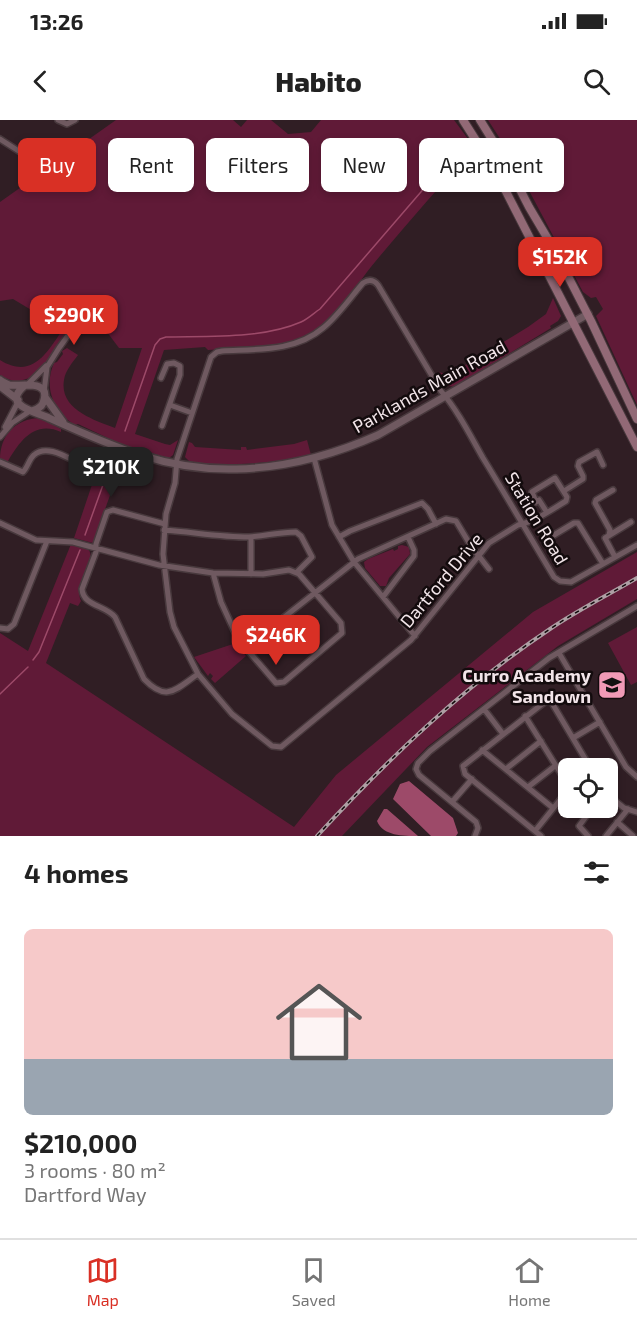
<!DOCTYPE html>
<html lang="en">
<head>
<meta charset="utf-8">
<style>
  body { margin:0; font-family:"Exo 2",sans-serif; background:#f2f2f2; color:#222; height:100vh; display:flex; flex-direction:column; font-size:22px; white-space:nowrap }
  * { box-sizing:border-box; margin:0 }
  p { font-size:20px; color:#767676 }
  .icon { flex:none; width:33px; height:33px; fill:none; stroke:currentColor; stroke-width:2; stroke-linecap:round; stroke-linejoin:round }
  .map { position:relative; height:716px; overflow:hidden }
  .sheet { display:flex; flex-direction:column; background:#fff; flex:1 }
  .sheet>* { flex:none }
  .hud { position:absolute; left:18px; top:18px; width:602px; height:54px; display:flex; gap:12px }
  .fabs { position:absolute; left:558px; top:638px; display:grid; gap:12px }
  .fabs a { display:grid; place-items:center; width:60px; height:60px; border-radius:9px; background:#fff; box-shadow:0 3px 9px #0003; font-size:30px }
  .price { position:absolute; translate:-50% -51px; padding:0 14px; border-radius:12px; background:#d93025; color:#fff; font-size:20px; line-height:39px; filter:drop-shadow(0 2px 3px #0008) }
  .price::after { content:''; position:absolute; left:50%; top:36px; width:18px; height:14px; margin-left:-9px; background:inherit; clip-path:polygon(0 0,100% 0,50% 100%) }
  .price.current { background:#222; color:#fff }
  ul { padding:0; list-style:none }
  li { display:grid; align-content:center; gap:12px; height:318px; padding:0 24px }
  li+li { border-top:2px solid #e0e0e0 }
  li span { display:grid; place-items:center; height:186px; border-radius:9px; color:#555 }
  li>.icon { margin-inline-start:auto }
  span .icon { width:108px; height:108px; fill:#fffc; stroke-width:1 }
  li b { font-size:26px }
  h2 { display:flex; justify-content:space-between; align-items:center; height:72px; padding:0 24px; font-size:26px }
  .pill { padding:0 21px; border-radius:9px; background:#fff; box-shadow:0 3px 9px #0003; font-size:21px; line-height:54px }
  .pill.current { background:#d93025; color:#fff }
  .status { display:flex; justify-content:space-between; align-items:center; height:42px; padding:0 30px; background:#fff; direction:ltr }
  .status svg { height:16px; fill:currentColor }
  header { display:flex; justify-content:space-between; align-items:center; height:78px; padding:0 24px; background:#fff; font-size:27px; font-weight:800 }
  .dock { display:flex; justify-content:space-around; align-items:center; height:84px; border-top:2px solid #e0e0e0; background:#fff; font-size:16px; color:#767676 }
  .dock a { display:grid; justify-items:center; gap:3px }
  .dock .current { color:#d93025 }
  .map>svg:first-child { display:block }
  .green { fill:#601a37 }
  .water { fill:#9d4a69 }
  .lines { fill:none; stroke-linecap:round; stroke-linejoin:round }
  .stream { stroke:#9d4a69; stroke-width:1.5 }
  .minor-casing { stroke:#48393d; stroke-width:8 }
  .tertiary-casing { stroke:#48393d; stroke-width:10 }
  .secondary-casing { stroke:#48393d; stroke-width:10 }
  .minor { stroke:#6f5960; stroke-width:5 }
  .tertiary { stroke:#6f5960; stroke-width:7 }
  .secondary { stroke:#926976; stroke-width:8 }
  .rail-casing { stroke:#ae9fa4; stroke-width:4 }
  .rail { stroke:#130b0d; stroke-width:1.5; stroke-dasharray:4.5; stroke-linecap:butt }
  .labels { text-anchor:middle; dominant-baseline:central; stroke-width:5; stroke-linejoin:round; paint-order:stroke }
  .street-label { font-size:18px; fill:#f2e5e9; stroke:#130b0d }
  .poi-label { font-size:18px; font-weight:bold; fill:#f2e5e9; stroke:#130b0d; text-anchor:end }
</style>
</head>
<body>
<div class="status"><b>13:26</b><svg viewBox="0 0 49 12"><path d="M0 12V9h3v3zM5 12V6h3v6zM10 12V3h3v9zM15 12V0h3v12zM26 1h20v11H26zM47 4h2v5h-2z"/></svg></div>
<header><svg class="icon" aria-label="back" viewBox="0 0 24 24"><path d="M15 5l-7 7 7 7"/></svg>Habito<svg class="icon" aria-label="search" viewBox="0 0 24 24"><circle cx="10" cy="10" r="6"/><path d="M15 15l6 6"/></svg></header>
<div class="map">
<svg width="637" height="716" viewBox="0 0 637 716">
  <rect width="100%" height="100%" fill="#301e24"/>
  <!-- green -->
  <path class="green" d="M116 0H233L241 7 247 0H271L288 14 311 12 321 0H454L474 27C441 66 407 103 375 142 354 167 335 204 303 218 275 230 239 227 208 230L205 227 164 230 135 314 165 324 170 325 178 320 173 335 169 338 111 322 110 319 78 304 75 305C54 293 43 267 54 243L57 242 63 234 62 231 67 228 78 235C73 242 65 251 64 260 59 289 94 300 115 308L142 228H119L107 212 86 209 75 202 41 249 33 257 16 262 0 256V240C32 260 47 233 63 209L13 179 0 181V82Z
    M488 0H637V285L596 196 603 189 596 177 591 178 583 172 508 31Z
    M553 178 561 196 558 201 550 206 551 208 454 267 445 265 439 252 449 255 528 207 546 194Z
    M40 298 61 309V312C34 300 19 322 7 343L0 340C0 315 15 299 40 298Z
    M307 320 311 335C271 344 232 346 191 343L185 337 189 322 192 323 195 327 241 330V327H246L247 330 294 324Z
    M104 329 124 336 93 423 74 418Z
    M71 424C75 425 81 426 86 428 101 435 73 466 81 481L78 486 70 483 46 543 294 707 336 655 533 492 637 432V479L558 526 427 627 342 716H0V513L28 531Z
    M402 425 409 427 410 434 389 458 386 466H380L365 448 364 442 368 439 393 429 394 431 398 429V426Z
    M637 507V562L631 565 608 523Z
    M236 523 246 536 215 563 211 559 213 556 210 553 208 556 194 537Z"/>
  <!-- water -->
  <path class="water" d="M409 661 453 698 458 713 456 716H431L393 679 400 664Z
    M384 689H387L418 716C403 716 383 716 377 701Z"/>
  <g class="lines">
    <!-- stream -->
    <path class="stream" d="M125 311 155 225 160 219 166 217C208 216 262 219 301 202 308 199 314 193 320 189L464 22
      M85 415 113 337
      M33 540 39 532 80 430
      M0 574 28 547"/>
    <!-- minor casing -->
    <g class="minor-casing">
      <path id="minor" d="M58 0 67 4 75 0
        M0 19 39 44
        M161 258 167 244 174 243 180 246V255L162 306
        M28 264 46 246
        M44 272 47 247 59 228 77 203
        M170 285 192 293
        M5 307 18 282
        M0 317 12 303 30 291
        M314 338 332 405 354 442 415 516
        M0 342 23 352C28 347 29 339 34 335 47 323 69 339 81 344
        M564 371 583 359V356L578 346 579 342 597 332 603 345
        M546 391 539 380 536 382 532 372 555 358 567 377 566 381C551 390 536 401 518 405L489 423 411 520 281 627 272 626 232 594 198 554 174 507 170 492 163 434 166 394 175 363 177 339 211 237 217 232 222 231C256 229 295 232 323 208 338 196 350 178 363 163 369 159 374 160 378 165L441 271C458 291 470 315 483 338 507 377 530 417 554 457L560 461 571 462 637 425
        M0 403 36 420 73 422 159 445 213 453 263 454 289 450 299 454 341 503 342 513 284 562 276 563 238 519 221 482 213 453
        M165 404 113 390 107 392 96 424V432L82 469C83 486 105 485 115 497L144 559C167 583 176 569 198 554
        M164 410C193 412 220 417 249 417 265 416 280 412 296 412L301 416 312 437 297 452
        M554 415 574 403H578L603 444
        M609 415 610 410 595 383 596 380 613 370
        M339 417 350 411 422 383 428 389 436 404
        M615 437 605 418 631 402
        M251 454V417
        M383 477 414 436V430L408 417
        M0 508 8 509 14 504 47 421
        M245 528 358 439 446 399 456 401 471 426 489 449
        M559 533 626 647 637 657
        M484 589 503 614
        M525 596 568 665
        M573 618 600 602
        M482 630 553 688
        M506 649 541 621
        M528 667 555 646
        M608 675 624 688 637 692
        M452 682 472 659
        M617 702 633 716
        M535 711 568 670
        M475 716 478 708 476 702 419 655 416 649 418 643 430 631 549 538 637 486
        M541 716 465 654 463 646 546 581 552 583 587 642 586 648
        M588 716 579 706 593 687
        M606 716 628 689"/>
    </g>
    <!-- tertiary casing -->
    <g class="tertiary-casing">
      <path id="tertiary" d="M0 260C1 261 7 264 9 265 19 267 53 258 43 283 41 288 37 289 32 291
        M0 266 18 280
        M24 266C1 286 37 292 49 298 111 326 166 351 236 349 285 348 333 335 378 315L588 194
        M45 277 63 302"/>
    </g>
    <!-- secondary casing -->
    <g class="secondary-casing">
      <path id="secondary" d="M463 0 496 52 637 327
        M480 0 506 42 529 87 555 131 591 201 637 299"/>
    </g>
    <!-- minor -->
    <use href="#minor" class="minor"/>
    <!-- tertiary -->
    <use href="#tertiary" class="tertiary"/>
    <!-- secondary -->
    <use href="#secondary" class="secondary"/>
    <!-- rail casing -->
    <g class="rail-casing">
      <path id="rail" d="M317 716C388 639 463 567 550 509 578 490 608 475 637 458"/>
    </g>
    <!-- rail -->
    <use href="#rail" class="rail"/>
  </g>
  <!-- icons -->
  <defs>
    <g id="school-square" transform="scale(1.5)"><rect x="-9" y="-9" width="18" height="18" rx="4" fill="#f09ab6" stroke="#130b0d"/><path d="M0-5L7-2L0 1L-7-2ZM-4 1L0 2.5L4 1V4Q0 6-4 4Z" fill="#111"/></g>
  </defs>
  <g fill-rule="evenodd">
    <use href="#school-square" x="612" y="565"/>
  </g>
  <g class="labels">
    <!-- street labels -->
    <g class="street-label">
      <text transform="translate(429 266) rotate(-29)">Parklands Main Road</text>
      <text transform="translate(537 398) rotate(59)">Station Road</text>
      <text transform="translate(441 460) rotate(-50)">Dartford Drive</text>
    </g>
    <!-- poi labels -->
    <g class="poi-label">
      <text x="591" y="555">Curro Academy<tspan x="591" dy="21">Sandown</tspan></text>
    </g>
  </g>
</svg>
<div class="fabs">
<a><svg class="icon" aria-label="locate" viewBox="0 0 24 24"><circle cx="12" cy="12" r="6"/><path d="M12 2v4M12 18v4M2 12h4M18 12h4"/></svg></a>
</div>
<b class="price" style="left:560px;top:168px">$152K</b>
<b class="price" style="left:74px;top:226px">$290K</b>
<b class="price current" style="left:111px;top:378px">$210K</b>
<b class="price" style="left:276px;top:546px">$246K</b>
<div class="hud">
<a class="pill current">Buy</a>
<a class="pill">Rent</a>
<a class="pill">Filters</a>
<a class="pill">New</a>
<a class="pill">Apartment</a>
</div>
</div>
<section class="sheet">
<h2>4 homes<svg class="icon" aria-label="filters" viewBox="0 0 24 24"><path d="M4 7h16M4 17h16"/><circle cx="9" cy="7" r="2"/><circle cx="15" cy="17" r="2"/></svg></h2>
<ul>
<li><span style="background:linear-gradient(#f6c9c9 70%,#9aa5b1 0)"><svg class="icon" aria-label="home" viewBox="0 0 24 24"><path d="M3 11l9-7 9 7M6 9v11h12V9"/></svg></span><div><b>$210,000</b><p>3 rooms · 80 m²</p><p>Dartford Way</p></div></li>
</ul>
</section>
<nav class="dock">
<a class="current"><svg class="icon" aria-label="map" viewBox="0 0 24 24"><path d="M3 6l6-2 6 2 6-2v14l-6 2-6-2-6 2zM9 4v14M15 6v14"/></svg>Map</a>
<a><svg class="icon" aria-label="saved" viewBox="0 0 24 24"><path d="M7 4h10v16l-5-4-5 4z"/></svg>Saved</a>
<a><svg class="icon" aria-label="home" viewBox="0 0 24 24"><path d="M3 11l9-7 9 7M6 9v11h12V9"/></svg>Home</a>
</nav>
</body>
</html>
